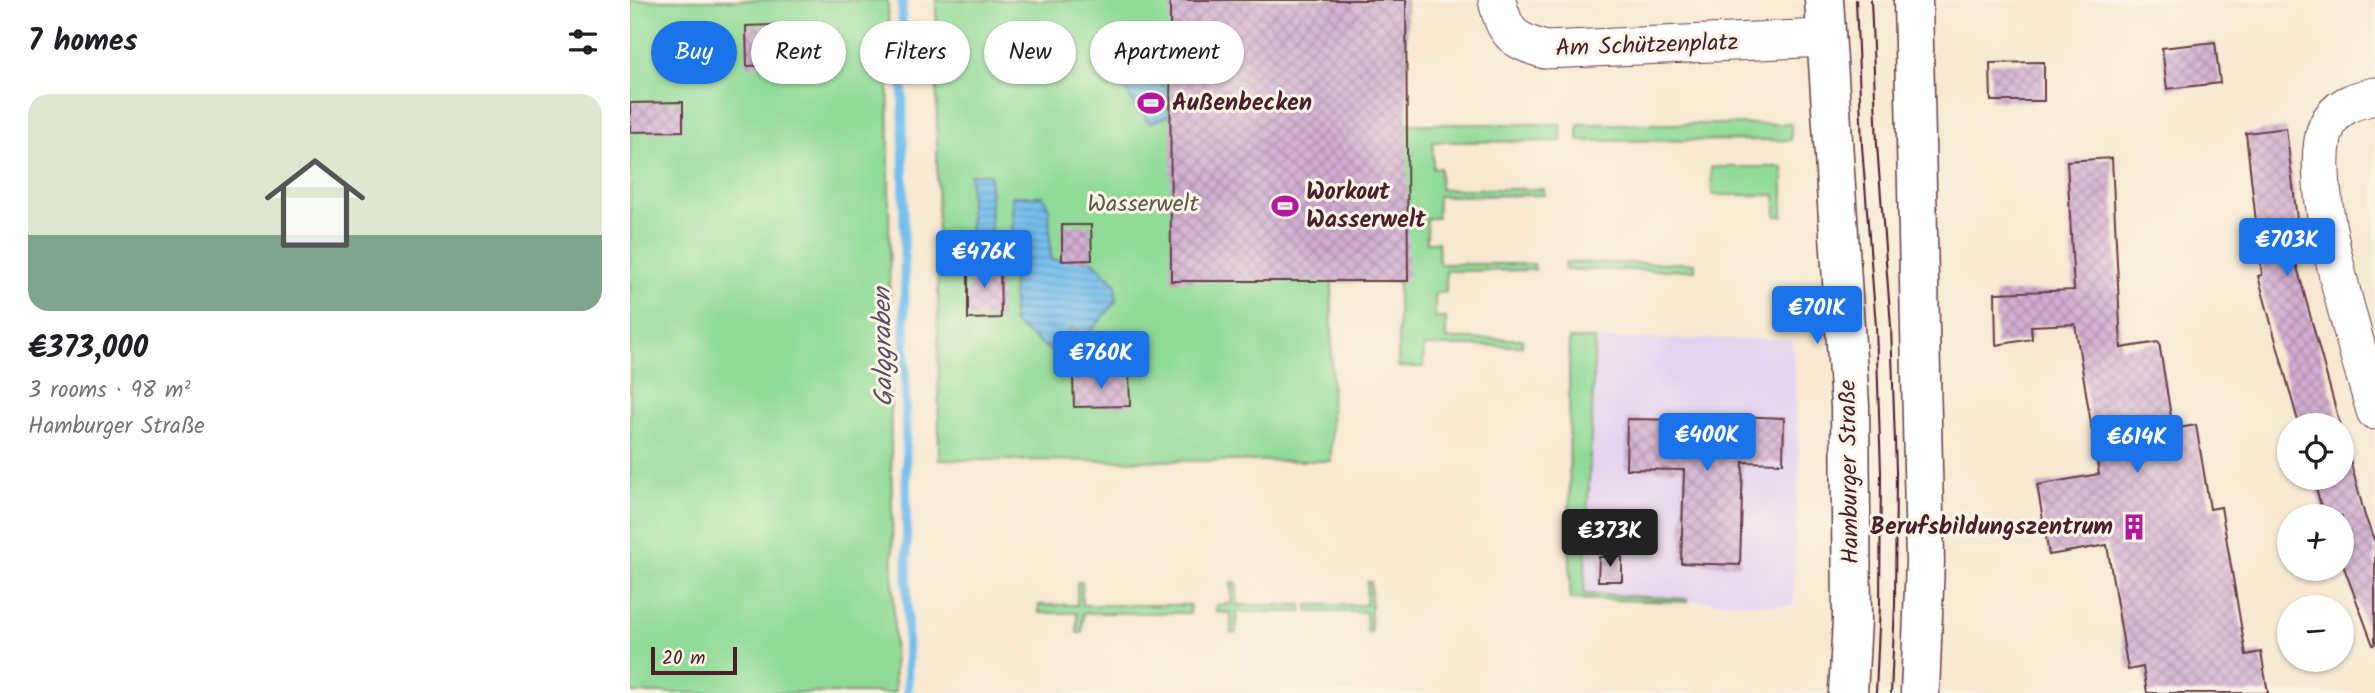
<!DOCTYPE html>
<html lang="en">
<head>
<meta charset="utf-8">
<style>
  body { margin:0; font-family:Kalam,sans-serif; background:#f2f2f2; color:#202124; height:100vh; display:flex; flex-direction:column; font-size:26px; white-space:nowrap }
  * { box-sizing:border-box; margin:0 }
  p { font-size:23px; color:#757577 }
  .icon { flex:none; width:38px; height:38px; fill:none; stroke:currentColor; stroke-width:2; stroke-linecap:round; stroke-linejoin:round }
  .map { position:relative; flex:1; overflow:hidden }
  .side { display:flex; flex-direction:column; background:#fff; width:630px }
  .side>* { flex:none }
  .hud { position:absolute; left:21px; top:21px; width:665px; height:63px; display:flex; gap:14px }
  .controls { position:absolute; left:1647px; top:413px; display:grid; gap:14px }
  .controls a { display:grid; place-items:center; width:77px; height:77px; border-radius:50%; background:#fff; box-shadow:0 2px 5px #0004; font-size:35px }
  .scale { position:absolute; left:21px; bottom:18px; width:86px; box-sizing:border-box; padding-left:7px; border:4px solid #4a1f2b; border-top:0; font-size:19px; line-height:24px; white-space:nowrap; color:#4a1f2b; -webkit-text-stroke:5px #fcf5e5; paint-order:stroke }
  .price { position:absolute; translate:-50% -60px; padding:0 16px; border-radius:7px; background:#1a73e8; color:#fff; font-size:23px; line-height:46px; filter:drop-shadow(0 2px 4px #0008) }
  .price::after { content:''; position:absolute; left:50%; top:42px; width:21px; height:16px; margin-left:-10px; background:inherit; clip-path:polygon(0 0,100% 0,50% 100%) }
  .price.selected { background:#222; color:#fff }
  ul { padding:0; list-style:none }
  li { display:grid; align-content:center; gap:14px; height:371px; padding:0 28px }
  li+li { border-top:2px solid #e0e0e0 }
  li span { display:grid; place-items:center; height:217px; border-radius:21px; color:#555 }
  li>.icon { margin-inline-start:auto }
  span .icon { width:126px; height:126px; fill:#fffc; stroke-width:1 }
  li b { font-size:30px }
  h2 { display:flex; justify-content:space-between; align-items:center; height:84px; padding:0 28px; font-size:30px }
  .chip { padding:0 24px; border-radius:32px; background:#fff; box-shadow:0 2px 5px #0004; font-size:24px; line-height:63px }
  .chip.selected { background:#1a73e8; color:#fff }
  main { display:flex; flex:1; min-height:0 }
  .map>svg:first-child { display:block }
  .built { fill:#e4d3f1 }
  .green { fill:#91db98; stroke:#6e7d62; stroke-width:2 }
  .water { fill:url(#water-rules); stroke:#606f8c; stroke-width:2 }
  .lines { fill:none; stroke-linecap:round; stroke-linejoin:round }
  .stream { stroke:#75bfee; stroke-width:9 }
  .building { fill:url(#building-cross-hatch) }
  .minor-casing { stroke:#643d44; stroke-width:39 }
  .major-casing { stroke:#643d44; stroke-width:41 }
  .minor { stroke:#fff; stroke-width:37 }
  .major { stroke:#fff; stroke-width:38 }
  .tram { stroke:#4a1f2b; stroke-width:2 }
  .labels { text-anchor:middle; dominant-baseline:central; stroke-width:6; stroke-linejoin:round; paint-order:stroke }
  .street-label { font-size:24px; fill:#4a1f2b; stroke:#fcf5e5 }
  .poi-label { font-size:24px; font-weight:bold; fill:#4a1f2b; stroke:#fcf5e5; text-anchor:start }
  .park-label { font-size:24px; fill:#5f574c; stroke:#fcf5e5 }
  .water-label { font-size:26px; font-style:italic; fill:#574f66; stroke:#fcf5e5 }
</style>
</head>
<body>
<main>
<section class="side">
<h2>7 homes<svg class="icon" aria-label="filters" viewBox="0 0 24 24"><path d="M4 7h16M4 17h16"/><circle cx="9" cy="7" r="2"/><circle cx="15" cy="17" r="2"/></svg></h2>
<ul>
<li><span style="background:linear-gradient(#dfe7d0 65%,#7fa58c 0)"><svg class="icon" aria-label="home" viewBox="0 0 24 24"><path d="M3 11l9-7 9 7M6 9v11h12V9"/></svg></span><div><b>€373,000</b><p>3 rooms · 98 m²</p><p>Hamburger Straße</p></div></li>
</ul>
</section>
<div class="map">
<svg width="1745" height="693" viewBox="0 0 1745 693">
  <defs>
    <pattern id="water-rules" width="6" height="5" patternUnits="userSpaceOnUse" patternTransform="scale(1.75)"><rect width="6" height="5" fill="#75bfee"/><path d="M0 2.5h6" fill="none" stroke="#629bc1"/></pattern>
    <pattern id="building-cross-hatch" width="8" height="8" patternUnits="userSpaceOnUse" patternTransform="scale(1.75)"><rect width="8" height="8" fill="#d2afd2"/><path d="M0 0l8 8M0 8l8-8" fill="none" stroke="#ac8eab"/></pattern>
  </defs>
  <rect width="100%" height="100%" fill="#fcf5e5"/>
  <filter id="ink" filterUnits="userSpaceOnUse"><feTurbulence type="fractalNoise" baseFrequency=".0143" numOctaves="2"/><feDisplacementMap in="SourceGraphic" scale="14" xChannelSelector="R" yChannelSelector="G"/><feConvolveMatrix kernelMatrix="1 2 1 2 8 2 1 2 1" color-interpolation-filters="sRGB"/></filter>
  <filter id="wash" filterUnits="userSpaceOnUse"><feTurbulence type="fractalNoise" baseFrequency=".00686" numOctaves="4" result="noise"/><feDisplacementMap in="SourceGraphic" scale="28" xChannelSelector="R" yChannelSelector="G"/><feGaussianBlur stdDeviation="1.57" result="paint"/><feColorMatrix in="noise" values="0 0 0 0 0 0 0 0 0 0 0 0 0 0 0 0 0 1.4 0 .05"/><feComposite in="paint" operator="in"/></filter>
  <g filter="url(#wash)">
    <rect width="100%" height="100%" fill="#f7e8d1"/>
    <!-- built -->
    <path class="built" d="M965 339H1162L1169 462 1163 606 954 595Z"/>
    <!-- green -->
    <path class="green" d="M0 0H258L260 389 265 693H0Z
      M306 0H776V124H931V141L803 142V168H810V189H914V195L808 196 807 218H797V242H808L809 264H904L905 270 816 271V292L805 293V318H816V339H892V346H794L793 367H768V281H702L701 461 309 460Z
      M948 124H1161V140L948 141Z
      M1081 167H1153V216H1146V195H1082Z
      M935 263H1065V270H935Z
      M939 339H965L954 594 1058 599V602L940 599Z
      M447 582H452V605H560V613H453L452 633H447V613H409V605H447Z
      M601 582H606L607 605H672V612H607L606 633H601V613L586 612V605L601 604Z
      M737 582H741V632H737L736 612H678V605H736Z"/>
    <!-- water -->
    <path class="water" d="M508 59 538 90V116L520 123C508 114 492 88 492 73Z
      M340 174H360L361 252H340Z
      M382 196H413L419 209 421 260H462L486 284V301L454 340 443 327 436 337 442 349 429 357 383 323Z"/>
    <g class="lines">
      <!-- stream -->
      <path class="stream" d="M272 0 278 693"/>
    </g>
    <g id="blocks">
      <!-- building -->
      <path class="building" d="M540 0H776L778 281H541Z
        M190 23 191 63 117 66 116 26Z
        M1585 42 1590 83 1537 89 1532 48Z
        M1414 62V101H1361L1360 63Z
        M53 102V131L0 132V103Z
        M1656 128 1670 244 1661 245 1710 425H1669L1628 276 1632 275 1616 133Z
        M1482 158 1491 348 1529 342 1543 429 1566 425 1580 509 1591 507 1616 655 1631 652 1638 693H1517L1513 667 1498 670 1477 545 1419 555 1407 485 1469 474 1445 324 1401 326 1402 339 1366 345 1365 293 1444 290 1437 161Z
        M432 225H461L462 260 432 261Z
        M338 262H370L371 318 338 319Z
        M443 375H499L500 406 444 407Z
        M1056 414 1154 418 1153 463 1113 462 1110 565 1051 563 1054 470 996 469 997 419 1056 420Z
        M1719 456 1735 516 1745 542V644L1743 645 1712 562V516H1694L1683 478H1712V457Z
        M969 557H992V581H968Z"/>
    </g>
  </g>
  <g filter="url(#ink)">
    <use href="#blocks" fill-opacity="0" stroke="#643d44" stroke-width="2"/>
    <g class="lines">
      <!-- minor casing -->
      <g class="minor-casing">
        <path id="minor" d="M867 0C875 34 882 40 915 50L1196 38
          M1745 96C1725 100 1706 106 1697 126 1673 181 1728 350 1745 411"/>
      </g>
      <!-- major casing -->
      <g class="major-casing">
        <path id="major" d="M1194 0 1220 406 1222 620 1218 693
          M1283 0 1295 561 1290 693"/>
      </g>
      <!-- minor -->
      <use href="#minor" class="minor"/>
      <!-- major -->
      <use href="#major" class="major"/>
      <!-- tram -->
      <path class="tram" d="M1226 0 1232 146 1246 326 1251 472 1250 604 1246 693
        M1241 0 1247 145 1261 326 1266 471 1265 605 1261 693"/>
    </g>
  </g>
  <!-- icons -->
  <defs>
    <g id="stadium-bare" transform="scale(2.1)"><path d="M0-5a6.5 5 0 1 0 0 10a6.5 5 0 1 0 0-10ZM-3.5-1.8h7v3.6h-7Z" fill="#b5179e" stroke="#fcf5e5" stroke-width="2.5" paint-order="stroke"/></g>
    <g id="building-bare" transform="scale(2.1)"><path d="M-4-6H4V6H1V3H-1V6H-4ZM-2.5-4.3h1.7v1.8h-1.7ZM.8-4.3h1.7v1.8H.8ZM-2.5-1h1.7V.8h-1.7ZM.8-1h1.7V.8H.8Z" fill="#b5179e" stroke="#fcf5e5" stroke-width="2.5" paint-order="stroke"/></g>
  </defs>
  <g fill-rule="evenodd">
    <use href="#stadium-bare" x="521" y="103"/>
    <use href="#stadium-bare" x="655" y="206"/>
    <use href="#building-bare" x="1504" y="527"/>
  </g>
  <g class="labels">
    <!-- street labels -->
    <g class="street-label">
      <text transform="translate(1017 46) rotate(-2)">Am Schützenplatz</text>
      <text transform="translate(1220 472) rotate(-91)">Hamburger Straße</text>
    </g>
    <!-- poi labels -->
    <g class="poi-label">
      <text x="542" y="103">Außenbecken</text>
      <text x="676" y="192">Workout<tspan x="676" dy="28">Wasserwelt</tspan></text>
      <text x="1483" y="527" text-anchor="end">Berufsbildungszentrum</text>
    </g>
    <!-- park labels -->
    <g class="park-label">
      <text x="513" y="204">Wasserwelt</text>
    </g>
    <!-- water labels -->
    <g class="water-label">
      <text transform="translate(254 347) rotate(-91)">Galggraben</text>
    </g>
  </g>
</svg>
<div class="controls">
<a><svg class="icon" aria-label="locate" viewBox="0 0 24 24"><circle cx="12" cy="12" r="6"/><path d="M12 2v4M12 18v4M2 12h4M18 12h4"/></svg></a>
<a>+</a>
<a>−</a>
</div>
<div class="scale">20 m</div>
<b class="price" style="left:1657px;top:278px">€703K</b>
<b class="price" style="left:354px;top:290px">€476K</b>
<b class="price" style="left:1187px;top:346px">€701K</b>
<b class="price" style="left:471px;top:391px">€760K</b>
<b class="price" style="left:1077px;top:473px">€400K</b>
<b class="price" style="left:1507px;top:475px">€614K</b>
<b class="price selected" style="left:980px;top:569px">€373K</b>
<div class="hud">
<a class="chip selected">Buy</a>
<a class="chip">Rent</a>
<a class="chip">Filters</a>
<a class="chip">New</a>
<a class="chip">Apartment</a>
</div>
</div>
</main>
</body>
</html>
